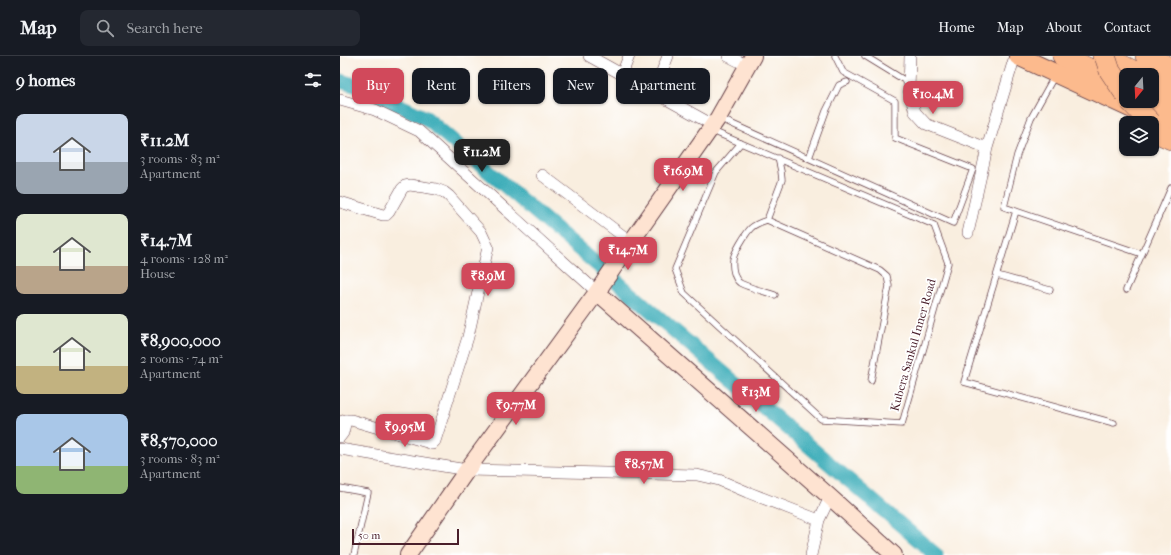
<!DOCTYPE html>
<html lang="en">
<head>
<meta charset="utf-8">
<style>
  body { margin:0; font-family:"IM FELL French Canon",serif; background:#242831; color:#f1f3f6; height:100vh; display:flex; flex-direction:column; font-size:15px; white-space:nowrap }
  * { box-sizing:border-box; margin:0 }
  p { font-size:13px; color:#9ea1a6 }
  .icon { flex:none; width:22px; height:22px; fill:none; stroke:currentColor; stroke-width:2; stroke-linecap:round; stroke-linejoin:round }
  .map { position:relative; flex:1; overflow:hidden }
  .side { display:flex; flex-direction:column; background:#171b24; width:340px }
  .side>* { flex:none }
  .top-card { position:absolute; left:12px; top:12px; width:380px; height:36px; display:flex; gap:8px }
  .needle { width:26px; rotate:198deg }
  .fabs { position:absolute; left:779px; top:12px; display:grid; gap:8px }
  .fabs a { display:grid; place-items:center; width:40px; height:40px; border-radius:8px; background:#171b24; box-shadow:0 1px 3px #0004; font-size:20px }
  .scale { position:absolute; left:12px; bottom:10px; width:107px; box-sizing:border-box; padding-left:4px; border:2px solid #4a1f2b; border-top:0; font-size:11px; line-height:14px; white-space:nowrap; color:#4a1f2b; -webkit-text-stroke:3px #fff; paint-order:stroke }
  .price { position:absolute; translate:-50% -34px; padding:0 9px; border-radius:8px; background:#d1495b; color:#fff; font-size:13px; line-height:26px; filter:drop-shadow(0 1px 2px #0008) }
  .price::after { content:''; position:absolute; left:50%; top:24px; width:12px; height:9px; margin-left:-6px; background:inherit; clip-path:polygon(0 0,100% 0,50% 100%) }
  .price.on { background:#222; color:#fff }
  ul { padding:0; list-style:none }
  li { display:flex; align-items:center; gap:12px; height:100px; padding:0 16px }
  li span { display:grid; place-items:center; flex:none; width:112px; height:80px; border-radius:8px; color:#555 }
  li>.icon { margin-inline-start:auto }
  span .icon { width:48px; height:48px; fill:#fffc; stroke-width:1 }
  li b { font-size:17px }
  h2 { display:flex; justify-content:space-between; align-items:center; height:48px; padding:0 16px; font-size:17px }
  .chip { padding:0 14px; border-radius:8px; background:#171b24; box-shadow:0 1px 3px #0004; font-size:14px; line-height:36px }
  .chip.on { background:#d1495b; color:#fff }
  header { display:flex; align-items:center; gap:24px; box-sizing:border-box; height:56px; padding:0 20px; background:#171b24; border-bottom:1px solid #363941 }
  header strong { font-size:19px }
  nav { display:flex; gap:22px; margin-inline-start:auto; font-size:14px }
  .search { width:280px; height:36px; background:#242831; display:flex; align-items:center; gap:10px; box-sizing:border-box; padding:0 14px; border-radius:8px; color:#9ea1a6; font-size:15px }
  main { display:flex; flex:1; min-height:0 }
  .map>svg:first-child { display:block }
  .lines { fill:none; stroke-linecap:round; stroke-linejoin:round }
  .canal { stroke:#3dadb9; stroke-width:15 }
  .lane-casing { stroke:#643e46; stroke-width:7 }
  .street-casing { stroke:#643e46; stroke-width:12 }
  .secondary-casing { stroke:#643e46; stroke-width:18 }
  .primary-casing { stroke:#643e46; stroke-width:20 }
  .highway-casing { stroke:#643e46; stroke-width:22 }
  .lane { stroke:#fff; stroke-width:5.5 }
  .street { stroke:#fff; stroke-width:11 }
  .secondary { stroke:#fee3d1; stroke-width:16 }
  .primary { stroke:#fcba8d; stroke-width:18 }
  .highway { stroke:#fcba8d; stroke-width:21 }
  .highway-bridge-casing { stroke:#643e46; stroke-width:22; stroke-linecap:butt }
  .highway-bridge { stroke:#fcba8d; stroke-width:21 }
  .labels { text-anchor:middle; dominant-baseline:central; stroke-width:3.5; stroke-linejoin:round; paint-order:stroke }
  .street-label { font-size:12px; fill:#4a1f2b; stroke:#fff }
</style>
</head>
<body>
<header>
<strong>Map</strong>
<div class="search"><svg class="icon" aria-label="search" viewBox="0 0 24 24"><circle cx="10" cy="10" r="6"/><path d="M15 15l6 6"/></svg>Search here</div>
<nav><a>Home</a><a>Map</a><a>About</a><a>Contact</a></nav>
</header>
<main>
<section class="side">
<h2>9 homes<svg class="icon" aria-label="filters" viewBox="0 0 24 24"><path d="M4 7h16M4 17h16"/><circle cx="9" cy="7" r="2"/><circle cx="15" cy="17" r="2"/></svg></h2>
<ul>
<li><span style="background:linear-gradient(#c9d6e8 60%,#9aa5b1 0)"><svg class="icon" aria-label="home" viewBox="0 0 24 24"><path d="M3 11l9-7 9 7M6 9v11h12V9"/></svg></span><div><b>₹11.2M</b><p>3 rooms · 83 m²</p><p>Apartment</p></div></li>
<li><span style="background:linear-gradient(#dfe7d0 65%,#b9a48a 0)"><svg class="icon" aria-label="home" viewBox="0 0 24 24"><path d="M3 11l9-7 9 7M6 9v11h12V9"/></svg></span><div><b>₹14.7M</b><p>4 rooms · 128 m²</p><p>House</p></div></li>
<li><span style="background:linear-gradient(#dfe7d0 65%,#c2b280 0)"><svg class="icon" aria-label="home" viewBox="0 0 24 24"><path d="M3 11l9-7 9 7M6 9v11h12V9"/></svg></span><div><b>₹8,900,000</b><p>2 rooms · 74 m²</p><p>Apartment</p></div></li>
<li><span style="background:linear-gradient(#a9c7e8 65%,#8fb573 0)"><svg class="icon" aria-label="home" viewBox="0 0 24 24"><path d="M3 11l9-7 9 7M6 9v11h12V9"/></svg></span><div><b>₹8,570,000</b><p>3 rooms · 83 m²</p><p>Apartment</p></div></li>
</ul>
</section>
<div class="map">
<svg width="831" height="499" viewBox="0 0 831 499">
  <rect width="100%" height="100%" fill="#fff"/>
  <filter id="ink" filterUnits="userSpaceOnUse"><feTurbulence type="fractalNoise" baseFrequency=".025" numOctaves="2"/><feDisplacementMap in="SourceGraphic" scale="8" xChannelSelector="R" yChannelSelector="G"/><feConvolveMatrix kernelMatrix="1 2 1 2 8 2 1 2 1" color-interpolation-filters="sRGB"/></filter>
  <filter id="wash" filterUnits="userSpaceOnUse"><feTurbulence type="fractalNoise" baseFrequency=".012" numOctaves="4" result="noise"/><feDisplacementMap in="SourceGraphic" scale="16" xChannelSelector="R" yChannelSelector="G"/><feGaussianBlur stdDeviation="0.9" result="paint"/><feColorMatrix in="noise" values="0 0 0 0 0 0 0 0 0 0 0 0 0 0 0 0 0 1.4 0 .05"/><feComposite in="paint" operator="in"/></filter>
  <g filter="url(#wash)">
    <rect width="100%" height="100%" fill="#f9eedf"/>
    <g class="lines">
      <!-- canal -->
      <path class="canal" d="M0 25 18 30 86 62 596 499"/>
    </g>
  </g>
  <g filter="url(#ink)">
    <g class="lines">
      <!-- lane casing -->
      <g class="lane-casing">
        <path id="lane" d="M525 0 569 27
          M715 19 691 62 677 99 664 151 802 198
          M379 62 613 167 633 113 555 82V45L503 16 495 0
          M370 74 594 169 608 207 562 368 481 363 344 237 335 213 376 116 401 87
          M438 102 441 115 442 124 427 164 540 214 547 220 549 230 531 325
          M469 102 486 55 499 29 507 26
          M676 155 624 326 774 367
          M427 164C421 166 415 168 411 172 406 177 393 198 393 204 392 211 394 223 400 227 407 231 426 236 435 239
          M657 219 710 234
          M786 234 831 132
          M0 432 28 437 14 499"/>
      </g>
      <!-- street casing -->
      <g class="street-casing">
        <path id="street" d="M249 0 373 69
          M388 0 408 10
          M570 0 569 34 575 56 586 68 647 92
          M282 18 289 0
          M314 36 328 0
          M0 44 35 54 79 75 257 236
          M202 119 291 186
          M0 146 43 159H46L49 156 62 133 65 130 70 129 96 133 104 136 109 140 141 176 148 191 128 281 95 385 92 388 90 387 11 364H6L0 366
          M628 177 647 92 675 0
          M0 381 3 377 6 364
          M0 393 127 414 357 419 379 424 407 436 479 464
          M471 499 479 464 490 441"/>
      </g>
      <!-- secondary casing -->
      <g class="secondary-casing">
        <path id="secondary" d="M257 236 490 441 554 499
          M68 499 127 414 257 236 291 186 378 62 413 0"/>
      </g>
      <!-- primary casing -->
      <g class="primary-casing">
        <path id="primary" d="M678 0 831 71"/>
      </g>
      <!-- highway casing -->
      <g class="highway-casing">
        <path id="highway" d="M723 0 785 31
          M763 0 801 19
          M806 0 831 12
          M812 24 831 34
          M812 44 831 53
          M812 68 822 79 831 83"/>
      </g>
      <!-- lane -->
      <use href="#lane" class="lane"/>
      <!-- street -->
      <use href="#street" class="street"/>
      <!-- secondary -->
      <use href="#secondary" class="secondary"/>
      <!-- primary -->
      <use href="#primary" class="primary"/>
      <!-- highway -->
      <use href="#highway" class="highway"/>
      <!-- highway-bridge casing -->
      <g class="highway-bridge-casing">
        <path id="highway-bridge" d="M765 0 770 15 786 39
          M790 45 811 67"/>
      </g>
      <!-- highway-bridge -->
      <use href="#highway-bridge" class="highway-bridge"/>
    </g>
  </g>
  <g class="labels">
    <!-- street labels -->
    <g class="street-label">
      <text transform="translate(573 289) rotate(-74)">Kubera Sankul Inner Road</text>
    </g>
  </g>
</svg>
<div class="fabs">
<a><svg class="needle" viewBox="-14 -14 28 28"><path d="M0-13l5 13h-10z" fill="#e53935"/><path d="M0 13l5-13h-10z" fill="#9ea1a6"/></svg></a>
<a><svg class="icon" aria-label="layers" viewBox="0 0 24 24"><path d="M12 4l9 5-9 5-9-5zM3 14l9 5 9-5"/></svg></a>
</div>
<div class="scale">50 m</div>
<b class="price" style="left:593px;top:59px">₹10.4M</b>
<b class="price on" style="left:142px;top:117px">₹11.2M</b>
<b class="price" style="left:343px;top:136px">₹16.9M</b>
<b class="price" style="left:288px;top:215px">₹14.7M</b>
<b class="price" style="left:148px;top:241px">₹8.9M</b>
<b class="price" style="left:416px;top:357px">₹13M</b>
<b class="price" style="left:176px;top:370px">₹9.77M</b>
<b class="price" style="left:65px;top:392px">₹9.95M</b>
<b class="price" style="left:304px;top:429px">₹8.57M</b>
<div class="top-card">
<a class="chip on">Buy</a>
<a class="chip">Rent</a>
<a class="chip">Filters</a>
<a class="chip">New</a>
<a class="chip">Apartment</a>
</div>
</div>
</main>
</body>
</html>
